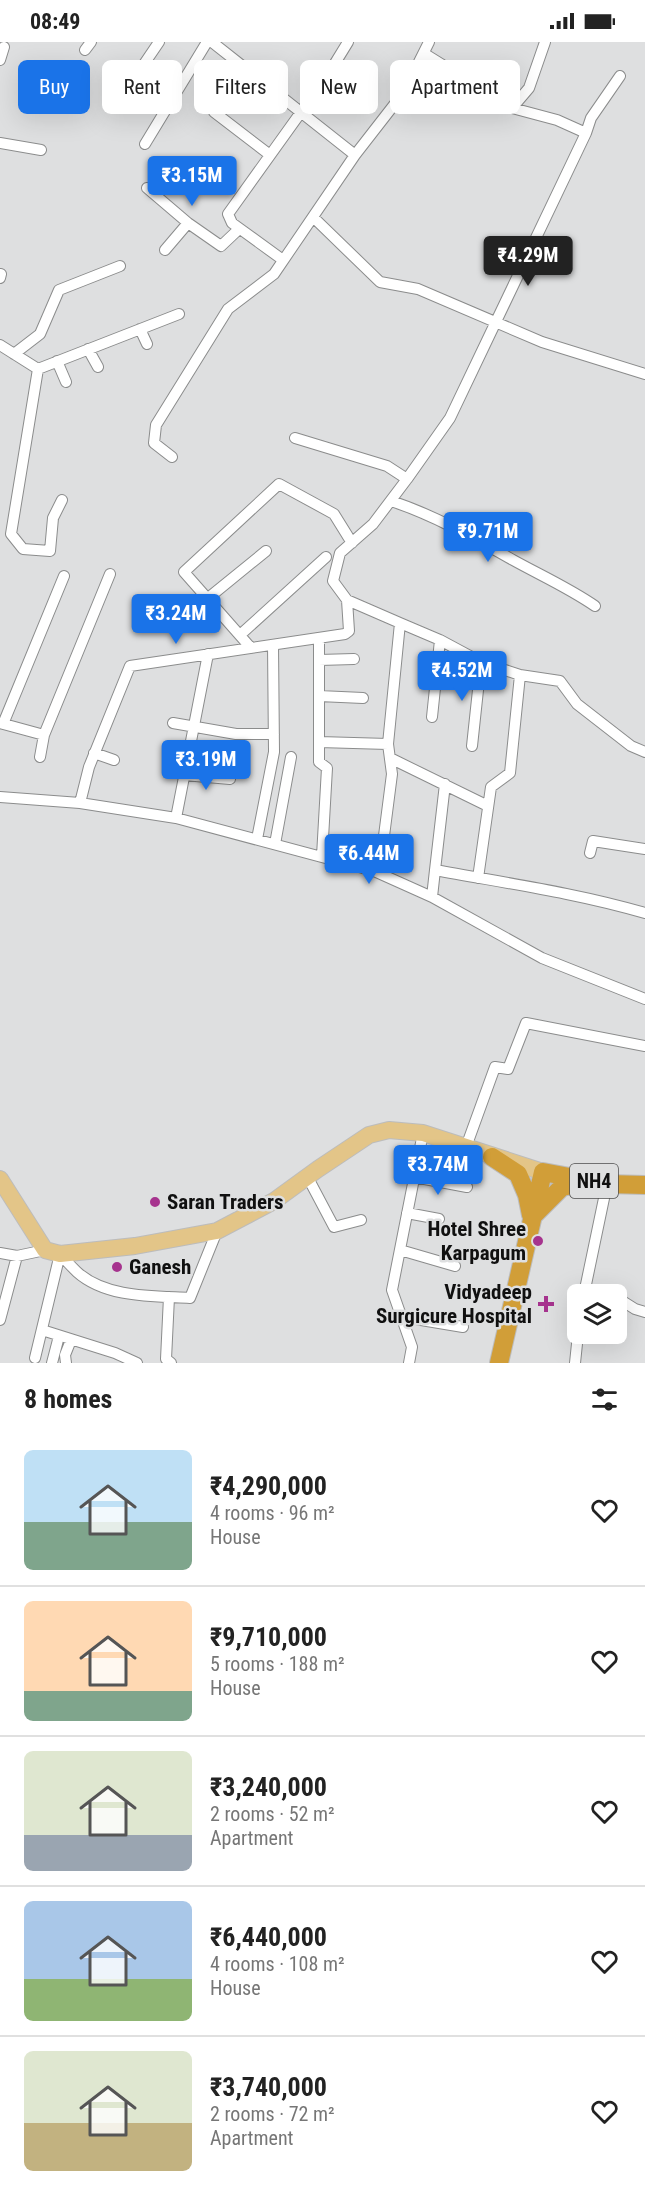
<!DOCTYPE html>
<html lang="en">
<head>
<meta charset="utf-8">
<style>
  body { margin:0; font-family:"Roboto Condensed",sans-serif; background:#f2f2f2; color:#222; height:100vh; display:flex; flex-direction:column; font-size:22px; white-space:nowrap }
  * { box-sizing:border-box; margin:0 }
  p { font-size:20px; color:#767676 }
  .icon { flex:none; width:33px; height:33px; fill:none; stroke:currentColor; stroke-width:2; stroke-linecap:round; stroke-linejoin:round }
  .map { position:relative; height:1321px; overflow:hidden }
  .sheet { display:flex; flex-direction:column; background:#fff; flex:1 }
  .sheet>* { flex:none }
  .hud { position:absolute; left:18px; top:18px; width:609px; height:54px; display:flex; gap:12px }
  .tools { position:absolute; left:567px; top:1242px; display:grid; gap:12px }
  .tools a { display:grid; place-items:center; width:60px; height:60px; border-radius:9px; background:#fff; box-shadow:0 6px 24px #0002; font-size:30px }
  .price { position:absolute; translate:-50% -51px; padding:0 14px; border-radius:6px; background:#1a73e8; color:#fff; font-size:20px; line-height:39px; filter:drop-shadow(0 2px 3px #0008) }
  .price::after { content:''; position:absolute; left:50%; top:36px; width:18px; height:14px; margin-left:-9px; background:inherit; clip-path:polygon(0 0,100% 0,50% 100%) }
  .price.selected { background:#222; color:#fff }
  ul { padding:0; list-style:none }
  li { display:flex; align-items:center; gap:18px; height:150px; padding:0 24px }
  li+li { border-top:2px solid #e0e0e0 }
  li span { display:grid; place-items:center; flex:none; width:168px; height:120px; border-radius:9px; color:#555 }
  li>.icon { margin-inline-start:auto }
  span .icon { width:72px; height:72px; fill:#fffc; stroke-width:1 }
  li b { font-size:26px }
  h2 { display:flex; justify-content:space-between; align-items:center; height:72px; padding:0 24px; font-size:26px }
  .tag { padding:0 21px; border-radius:9px; background:#fff; box-shadow:0 6px 24px #0002; font-size:21px; line-height:54px }
  .tag.selected { background:#1a73e8; color:#fff }
  .status { display:flex; justify-content:space-between; align-items:center; height:42px; padding:0 30px; background:#fff; direction:ltr }
  .status svg { height:16px; fill:currentColor }
  .map>svg:first-child { display:block }
  .lines { fill:none; stroke-linecap:round; stroke-linejoin:round }
  .street-casing { stroke:#8b8c8c; stroke-width:12 }
  .primary-casing { stroke:#bcbcbc; stroke-width:18 }
  .highway-casing { stroke:#bcbcbc; stroke-width:20 }
  .street { stroke:#fff; stroke-width:10 }
  .primary { stroke:#e3c588; stroke-width:16 }
  .highway { stroke:#d19e38; stroke-width:18 }
  .poi-dot { fill:#a6338e; stroke:#dedfe0; stroke-width:2 }
  .labels { text-anchor:middle; dominant-baseline:central; stroke-width:5; stroke-linejoin:round; paint-order:stroke }
  .shield { fill:#dedfe0; stroke:#4e4e4e; stroke-width:1.5 }
  .shield-label { font-size:20px; font-weight:bold; fill:#101010 }
  .poi-label { font-size:21px; font-weight:bold; fill:#101010; stroke:#dedfe0; text-anchor:start }
</style>
</head>
<body>
<div class="status"><b>08:49</b><svg viewBox="0 0 49 12"><path d="M0 12V9h3v3zM5 12V6h3v6zM10 12V3h3v9zM15 12V0h3v12zM26 1h20v11H26zM47 4h2v5h-2z"/></svg></div>
<div class="map">
<svg width="645" height="1321" viewBox="0 0 645 1321">
  <rect width="100%" height="100%" fill="#dedfe0"/>
  <g class="lines">
    <!-- street casing -->
    <g class="street-casing">
      <path id="street" d="M212 0 355 113
        M85 8 91 0
        M425 12 512 66 557 78 586 91
        M0 18 4 5
        M140 28 159 0
        M512 66 529 46 545 0
        M214 70 270 113
        M0 101 41 108
        M145 102 207 0
        M147 146 188 181 221 204 239 187
        M313 175 380 240 418 247 542 300 645 332
        M165 208 188 181
        M283 218 232 181 228 172 329 31 348 0
        M0 236 1 232
        M140 287 147 302
        M0 303 38 327 179 272
        M88 307 98 325
        M14 312 40 292 59 248 120 224
        M57 319 66 340
        M38 327 11 492 23 507 50 509 53 476 62 458
        M295 396 387 424 407 437 373 482 340 511 333 539 347 558
        M172 415 154 401 156 383 228 267 274 232 355 113 404 50 429 0
        M407 437 450 376 586 91 591 76 620 34
        M391 459C434 473 474 496 513 518 540 533 569 546 595 564
        M207 557 266 509
        M240 593 326 515
        M319 596V720L327 726 322 814
        M251 606 184 530 279 442 334 472 352 501
        M319 618 354 617
        M319 654 363 656
        M432 675 440 598 481 620 520 633
        M0 681 44 693 110 532
        M173 681 236 692H274
        M3 682 64 534
        M319 700 388 702 400 581 440 598
        M472 704 481 620
        M94 711 114 718
        M40 715 44 693
        M390 716 488 764
        M184 733 230 737
        M0 755 80 761 89 725 130 624 345 592 349 589 347 558 400 581
        M80 761 176 776 374 829 432 855 542 916 645 957
        M176 776 208 612
        M257 797 274 710 273 603
        M275 802 291 715
        M590 811 593 799 645 807
        M435 828 445 742
        M374 829 381 817 392 732 388 702
        M478 836 491 745 510 731 520 633 560 639 577 662 631 704 645 710
        M432 855 435 828C505 841 577 851 645 871
        M466 1105 495 1025 508 1027 526 981 645 1004
        M307 1134 334 1185 361 1178
        M414 1135 467 1145
        M407 1171 439 1177
        M400 1208 455 1224
        M0 1211 17 1214 45 1208
        M60 1212C65 1218 71 1224 77 1230 106 1256 153 1254 190 1256L217 1189
        M585 1248 605 1252
        M584 1252 607 1142
        M169 1255 166 1317 171 1321
        M616 1255 635 1267 645 1270
        M403 1275 463 1285
        M0 1278 17 1214
        M42 1288 115 1311 137 1321
        M35 1316 60 1212
        M52 1321 59 1294
        M66 1321 65 1313 71 1298
        M409 1321 412 1305 392 1248 423 1091
        M575 1321 578 1292"/>
    </g>
    <!-- primary casing -->
    <g class="primary-casing">
      <path id="primary" d="M0 1137 45 1208 60 1212 135 1204 217 1189 274 1159 318 1127 369 1093 389 1088 423 1091 543 1130"/>
    </g>
    <!-- highway casing -->
    <g class="highway-casing">
      <path id="highway" d="M492 1115 518 1132 527 1153 531 1173
        M535 1172 562 1145 583 1141
        M499 1321 543 1130 607 1142 645 1143"/>
    </g>
    <!-- street -->
    <use href="#street" class="street"/>
    <!-- primary -->
    <use href="#primary" class="primary"/>
    <!-- highway -->
    <use href="#highway" class="highway"/>
  </g>
  <!-- markers -->
  <g class="poi-dot">
    <circle cx="155" cy="1160" r="6"/>
    <circle cx="538" cy="1199" r="6"/>
    <circle cx="117" cy="1225" r="6"/>
    <path d="M543 1253h6v6h6v6h-6v6h-6v-6h-6v-6h6z"/>
  </g>
  <g class="labels">
    <!-- shield labels -->
    <rect class="shield" x="570" y="1122" width="48" height="34" rx="4.5"/>
    <g class="shield-label">
      <text x="594" y="1139">NH4</text>
    </g>
    <!-- poi labels -->
    <g class="poi-label">
      <text x="167" y="1160">Saran Traders</text>
      <text x="526" y="1187" text-anchor="end">Hotel Shree<tspan x="526" dy="24">Karpagum</tspan></text>
      <text x="129" y="1225">Ganesh</text>
      <text x="532" y="1250" text-anchor="end">Vidyadeep<tspan x="532" dy="24">Surgicure Hospital</tspan></text>
    </g>
  </g>
</svg>
<div class="tools">
<a><svg class="icon" aria-label="layers" viewBox="0 0 24 24"><path d="M12 4l9 5-9 5-9-5zM3 14l9 5 9-5"/></svg></a>
</div>
<b class="price" style="left:192px;top:165px">₹3.15M</b>
<b class="price selected" style="left:528px;top:245px">₹4.29M</b>
<b class="price" style="left:488px;top:521px">₹9.71M</b>
<b class="price" style="left:176px;top:603px">₹3.24M</b>
<b class="price" style="left:462px;top:660px">₹4.52M</b>
<b class="price" style="left:206px;top:749px">₹3.19M</b>
<b class="price" style="left:369px;top:843px">₹6.44M</b>
<b class="price" style="left:438px;top:1154px">₹3.74M</b>
<div class="hud">
<a class="tag selected">Buy</a>
<a class="tag">Rent</a>
<a class="tag">Filters</a>
<a class="tag">New</a>
<a class="tag">Apartment</a>
</div>
</div>
<section class="sheet">
<h2>8 homes<svg class="icon" aria-label="filters" viewBox="0 0 24 24"><path d="M4 7h16M4 17h16"/><circle cx="9" cy="7" r="2"/><circle cx="15" cy="17" r="2"/></svg></h2>
<ul>
<li><span style="background:linear-gradient(#bfe0f5 60%,#7fa58c 0)"><svg class="icon" aria-label="home" viewBox="0 0 24 24"><path d="M3 11l9-7 9 7M6 9v11h12V9"/></svg></span><div><b>₹4,290,000</b><p>4 rooms · 96 m²</p><p>House</p></div><svg class="icon" aria-label="heart" viewBox="0 0 24 24"><path d="M12 20l-8-8c-3-5 5-10 8-4 3-6 11-1 8 4z"/></svg></li>
<li><span style="background:linear-gradient(#ffd9b3 75%,#7fa58c 0)"><svg class="icon" aria-label="home" viewBox="0 0 24 24"><path d="M3 11l9-7 9 7M6 9v11h12V9"/></svg></span><div><b>₹9,710,000</b><p>5 rooms · 188 m²</p><p>House</p></div><svg class="icon" aria-label="heart" viewBox="0 0 24 24"><path d="M12 20l-8-8c-3-5 5-10 8-4 3-6 11-1 8 4z"/></svg></li>
<li><span style="background:linear-gradient(#dfe7d0 70%,#9aa5b1 0)"><svg class="icon" aria-label="home" viewBox="0 0 24 24"><path d="M3 11l9-7 9 7M6 9v11h12V9"/></svg></span><div><b>₹3,240,000</b><p>2 rooms · 52 m²</p><p>Apartment</p></div><svg class="icon" aria-label="heart" viewBox="0 0 24 24"><path d="M12 20l-8-8c-3-5 5-10 8-4 3-6 11-1 8 4z"/></svg></li>
<li><span style="background:linear-gradient(#a9c7e8 65%,#8fb573 0)"><svg class="icon" aria-label="home" viewBox="0 0 24 24"><path d="M3 11l9-7 9 7M6 9v11h12V9"/></svg></span><div><b>₹6,440,000</b><p>4 rooms · 108 m²</p><p>House</p></div><svg class="icon" aria-label="heart" viewBox="0 0 24 24"><path d="M12 20l-8-8c-3-5 5-10 8-4 3-6 11-1 8 4z"/></svg></li>
<li><span style="background:linear-gradient(#dfe7d0 60%,#c2b280 0)"><svg class="icon" aria-label="home" viewBox="0 0 24 24"><path d="M3 11l9-7 9 7M6 9v11h12V9"/></svg></span><div><b>₹3,740,000</b><p>2 rooms · 72 m²</p><p>Apartment</p></div><svg class="icon" aria-label="heart" viewBox="0 0 24 24"><path d="M12 20l-8-8c-3-5 5-10 8-4 3-6 11-1 8 4z"/></svg></li>
</ul>
</section>
</body>
</html>
